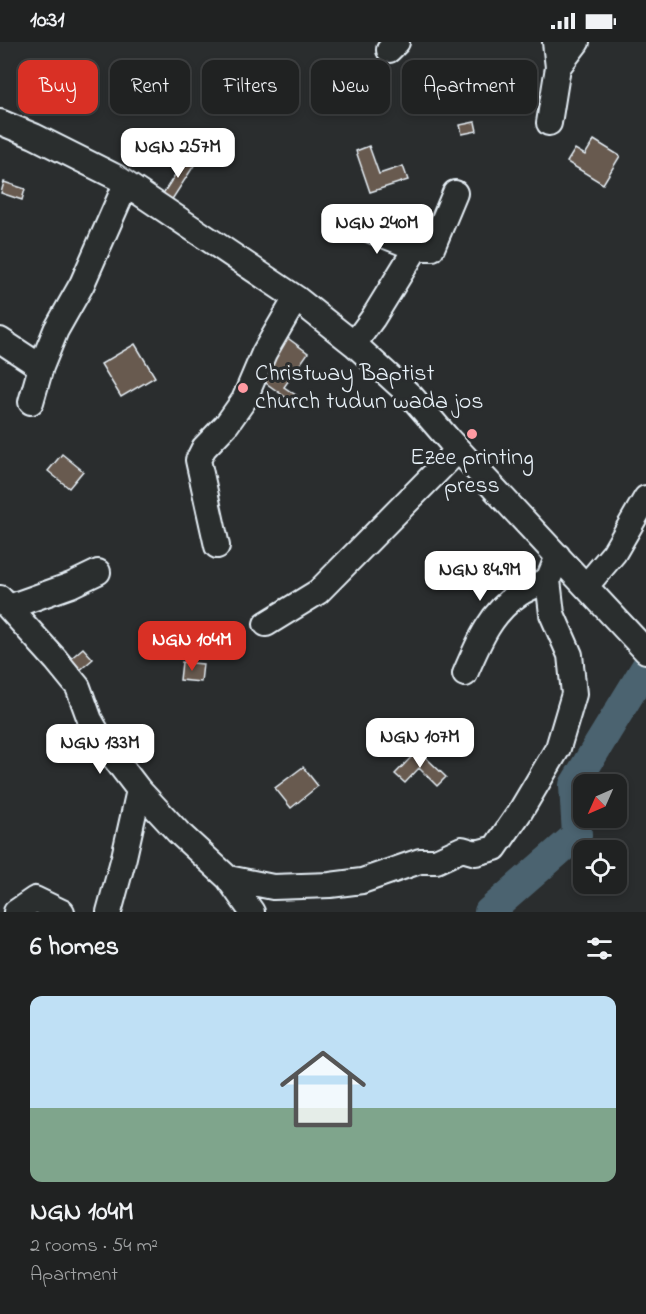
<!DOCTYPE html>
<html lang="en">
<head>
<meta charset="utf-8">
<style>
  body { margin:0; font-family:"Indie Flower",sans-serif; background:#2d2f2f; color:#f1f3f6; height:100vh; display:flex; flex-direction:column; font-size:22px; white-space:nowrap }
  * { box-sizing:border-box; margin:0 }
  p { font-size:20px; color:#a2a4a5 }
  .icon { flex:none; width:33px; height:33px; fill:none; stroke:currentColor; stroke-width:2; stroke-linecap:round; stroke-linejoin:round }
  .map { position:relative; height:870px; overflow:hidden }
  .sheet { display:flex; flex-direction:column; background:#202222; flex:1 }
  .sheet>* { flex:none }
  .guide { position:absolute; left:18px; top:18px; width:610px; height:54px; display:flex; gap:12px }
  .needle { width:39px; rotate:225deg }
  .controls { position:absolute; left:573px; top:732px; display:grid; gap:12px }
  .controls a { display:grid; place-items:center; width:54px; height:54px; border-radius:12px; background:#202222; box-shadow:0 3px 9px #0003,0 0 0 2px #3d3f40; font-size:30px }
  .price { position:absolute; translate:-50% -51px; padding:0 14px; border-radius:12px; background:#fff; color:#222; font-size:20px; line-height:39px; filter:drop-shadow(0 2px 3px #0008) }
  .price::after { content:''; position:absolute; left:50%; top:36px; width:18px; height:14px; margin-left:-9px; background:inherit; clip-path:polygon(0 0,100% 0,50% 100%) }
  .price.active { background:#d93025; color:#fff }
  ul { padding:0; list-style:none }
  li { display:grid; align-content:center; gap:12px; height:318px; padding:0 30px }
  li+li { border-top:2px solid #3d3f40 }
  li span { display:grid; place-items:center; height:186px; border-radius:12px; color:#555 }
  li>.icon { margin-inline-start:auto }
  span .icon { width:108px; height:108px; fill:#fffc; stroke-width:1 }
  li b { font-size:26px }
  h2 { display:flex; justify-content:space-between; align-items:center; height:72px; padding:0 30px; font-size:26px }
  .chip { padding:0 21px; border-radius:12px; background:#202222; box-shadow:0 3px 9px #0003,0 0 0 2px #3d3f40; font-size:21px; line-height:54px }
  .chip.active { background:#d93025; color:#fff }
  .status { display:flex; justify-content:space-between; align-items:center; height:42px; padding:0 30px; background:#202222; direction:ltr }
  .status svg { height:16px; fill:currentColor }
  .map>svg:first-child { display:block }
  .lines { fill:none; stroke-linecap:round; stroke-linejoin:round }
  .river { stroke:#4c6370; stroke-width:30 }
  .building { fill:#685a4f; stroke:#e8f1f8; stroke-width:1.5 }
  .minor-casing { stroke:#e8f1f8; stroke-width:28 }
  .minor { stroke:#2a2d2e; stroke-width:24 }
  .poi-dot { fill:#ff9aa2; stroke:#2a2d2e; stroke-width:2 }
  .labels { text-anchor:middle; dominant-baseline:central; stroke-width:6; stroke-linejoin:round; paint-order:stroke }
  .poi-label { font-size:24px; fill:#e8f1f8; stroke:#2a2d2e; text-anchor:start }
</style>
</head>
<body>
<div class="status"><b>10:31</b><svg viewBox="0 0 49 12"><path d="M0 12V9h3v3zM5 12V6h3v6zM10 12V3h3v9zM15 12V0h3v12zM26 1h20v11H26zM47 4h2v5h-2z"/></svg></div>
<div class="map">
<svg width="646" height="870" viewBox="0 0 646 870">
  <rect width="100%" height="100%" fill="#2a2d2e"/>
  <filter id="ink" filterUnits="userSpaceOnUse"><feTurbulence type="fractalNoise" baseFrequency=".0167" numOctaves="2"/><feDisplacementMap in="SourceGraphic" scale="12" xChannelSelector="R" yChannelSelector="G"/><feConvolveMatrix kernelMatrix="1 2 1 2 8 2 1 2 1" color-interpolation-filters="sRGB"/></filter>
  <g filter="url(#ink)">
    <g class="lines">
      <!-- river -->
      <path class="river" d="M489 870 577 793 574 743 646 625"/>
    </g>
    <!-- building -->
    <path class="building" d="M409 32 428 35 424 60 405 57Z
      M475 80 477 89 462 92 460 83Z
      M594 98 620 114 603 142 567 120 575 107 585 113Z
      M369 104 379 132 403 124 408 138 370 150 356 109Z
      M186 116 195 122 171 159 162 153Z
      M4 140 25 147 22 158 1 151Z
      M274 286 308 311 284 345 303 358 298 364 256 334Z
      M135 302 155 335 121 355 101 322Z
      M62 412 83 429 69 446 48 429Z
      M83 606 93 617 79 629 69 618Z
      M182 620 203 622 201 640 180 638Z
      M418 708 446 735 437 744 419 726 405 741 395 732Z
      M303 725 318 744 291 766 275 746Z"/>
    <g class="lines">
      <!-- minor casing -->
      <g class="minor-casing">
        <path id="minor" d="M389 8 397 0
          M558 25 577 0
          M0 80 34 94 116 135 296 256 354 302 411 354 449 398 646 609
          M549 81 558 25 555 0
          M353 181 416 206
          M0 298 41 325
          M354 302 373 276 416 206H432L455 151
          M31 360 41 325 56 288 82 242 126 142
          M217 504 198 418 204 406 227 382 244 358 264 311 296 256
          M586 544 614 511 646 456
          M0 556 56 618 78 645 90 678 103 701 139 748 178 790 228 836 252 870
          M9 565 71 543 98 530
          M266 582 318 550 458 408
          M465 632C478 602 490 571 519 552 528 546 539 542 548 538
          M228 836 273 845 330 843 362 839 420 819H436L462 807 476 811 495 806 520 770 558 706 574 652 570 613 552 572 548 538 558 514
          M16 870 35 857 62 870
          M109 870 124 815 139 748"/>
      </g>
      <!-- minor -->
      <use href="#minor" class="minor"/>
    </g>
  </g>
  <!-- markers -->
  <g class="poi-dot">
    <circle cx="243" cy="346" r="6"/>
    <circle cx="472" cy="392" r="6"/>
  </g>
  <g class="labels">
    <!-- poi labels -->
    <g class="poi-label">
      <text x="255" y="332">Christway Baptist<tspan x="255" dy="28">church tudun wada jos</tspan></text>
      <text x="472" y="416" text-anchor="middle">Ezee printing<tspan x="472" dy="28">press</tspan></text>
    </g>
  </g>
</svg>
<div class="controls">
<a><svg class="needle" viewBox="-14 -14 28 28"><path d="M0-13l5 13h-10z" fill="#e53935"/><path d="M0 13l5-13h-10z" fill="#a2a4a5"/></svg></a>
<a><svg class="icon" aria-label="locate" viewBox="0 0 24 24"><circle cx="12" cy="12" r="6"/><path d="M12 2v4M12 18v4M2 12h4M18 12h4"/></svg></a>
</div>
<b class="price" style="left:178px;top:137px">NGN 257M</b>
<b class="price" style="left:377px;top:213px">NGN 240M</b>
<b class="price" style="left:480px;top:560px">NGN 84.9M</b>
<b class="price active" style="left:192px;top:630px">NGN 104M</b>
<b class="price" style="left:420px;top:727px">NGN 107M</b>
<b class="price" style="left:100px;top:733px">NGN 133M</b>
<div class="guide">
<a class="chip active">Buy</a>
<a class="chip">Rent</a>
<a class="chip">Filters</a>
<a class="chip">New</a>
<a class="chip">Apartment</a>
</div>
</div>
<section class="sheet">
<h2>6 homes<svg class="icon" aria-label="filters" viewBox="0 0 24 24"><path d="M4 7h16M4 17h16"/><circle cx="9" cy="7" r="2"/><circle cx="15" cy="17" r="2"/></svg></h2>
<ul>
<li><span style="background:linear-gradient(#bfe0f5 60%,#7fa58c 0)"><svg class="icon" aria-label="home" viewBox="0 0 24 24"><path d="M3 11l9-7 9 7M6 9v11h12V9"/></svg></span><div><b>NGN 104M</b><p>2 rooms · 54 m²</p><p>Apartment</p></div></li>
</ul>
</section>
</body>
</html>
